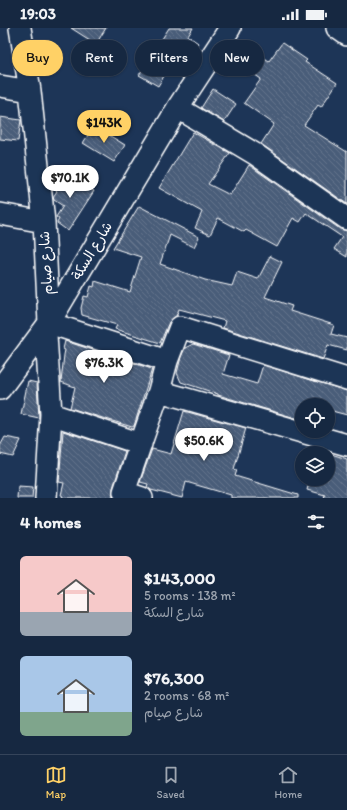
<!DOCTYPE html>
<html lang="en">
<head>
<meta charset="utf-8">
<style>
  body { margin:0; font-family:Itim,"Playpen Sans Arabic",sans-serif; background:#1f3048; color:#f1f3f6; height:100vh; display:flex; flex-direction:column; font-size:15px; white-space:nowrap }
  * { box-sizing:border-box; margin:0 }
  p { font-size:13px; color:#9ea6b1 }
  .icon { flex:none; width:22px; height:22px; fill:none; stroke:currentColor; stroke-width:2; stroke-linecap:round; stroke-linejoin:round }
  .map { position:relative; height:470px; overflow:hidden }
  .details { display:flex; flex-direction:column; background:#162841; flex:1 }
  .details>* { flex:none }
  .hud { position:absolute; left:12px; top:12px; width:323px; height:36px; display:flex; gap:8px }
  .fabs { position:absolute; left:295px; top:370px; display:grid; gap:8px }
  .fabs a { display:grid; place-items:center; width:40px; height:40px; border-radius:50%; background:#162841; box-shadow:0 1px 3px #0004,0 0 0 1px #35445a; font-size:20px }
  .price { position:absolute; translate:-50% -34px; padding:0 9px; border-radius:14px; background:#fff; color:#222; font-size:13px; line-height:26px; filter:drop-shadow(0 1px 2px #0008) }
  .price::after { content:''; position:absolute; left:50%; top:24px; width:12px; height:9px; margin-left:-6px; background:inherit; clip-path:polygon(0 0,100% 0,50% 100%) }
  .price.current { background:#ffd166; color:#111 }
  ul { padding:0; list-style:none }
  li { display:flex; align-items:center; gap:12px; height:100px; padding:0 20px }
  li span { display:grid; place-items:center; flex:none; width:112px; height:80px; border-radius:6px; color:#555 }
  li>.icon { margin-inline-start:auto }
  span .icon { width:48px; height:48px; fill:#fffc; stroke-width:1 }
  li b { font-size:17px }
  h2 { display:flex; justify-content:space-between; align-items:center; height:48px; padding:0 20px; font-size:17px }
  .tag { padding:0 14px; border-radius:18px; background:#162841; box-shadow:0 1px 3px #0004,0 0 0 1px #35445a; font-size:14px; line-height:36px }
  .tag.current { background:#ffd166; color:#111 }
  .status { display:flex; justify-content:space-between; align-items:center; height:28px; padding:0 20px; background:#162841; direction:ltr }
  .status svg { height:11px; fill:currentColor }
  .tab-bar { display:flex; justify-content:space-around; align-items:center; height:56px; border-top:1px solid #35445a; background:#162841; font-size:11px; color:#9ea6b1 }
  .tab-bar a { display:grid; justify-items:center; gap:2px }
  .tab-bar .current { color:#ffd166 }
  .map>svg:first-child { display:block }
  .building { fill:url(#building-back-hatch); stroke:#fff }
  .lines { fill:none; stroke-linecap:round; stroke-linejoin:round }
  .minor-casing { stroke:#fff; stroke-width:24 }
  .minor { stroke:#1d3557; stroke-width:21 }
  .labels { text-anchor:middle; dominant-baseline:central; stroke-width:3; stroke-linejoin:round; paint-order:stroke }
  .street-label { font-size:14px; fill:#fff; stroke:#1d3557 }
</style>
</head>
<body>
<div class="status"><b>19:03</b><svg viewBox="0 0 49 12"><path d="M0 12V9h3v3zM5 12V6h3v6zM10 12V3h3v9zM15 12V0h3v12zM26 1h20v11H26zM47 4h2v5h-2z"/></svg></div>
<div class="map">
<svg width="347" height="470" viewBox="0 0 347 470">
  <defs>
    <pattern id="building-back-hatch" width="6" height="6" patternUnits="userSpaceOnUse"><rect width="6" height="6" fill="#4a5d79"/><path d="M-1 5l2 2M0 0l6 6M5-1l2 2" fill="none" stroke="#65758d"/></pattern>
  </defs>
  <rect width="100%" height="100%" fill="#1d3557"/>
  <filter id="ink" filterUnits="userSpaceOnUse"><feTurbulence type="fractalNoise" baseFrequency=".025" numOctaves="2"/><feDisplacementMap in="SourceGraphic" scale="8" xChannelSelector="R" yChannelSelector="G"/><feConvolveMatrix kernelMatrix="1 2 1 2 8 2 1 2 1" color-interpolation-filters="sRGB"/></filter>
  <g filter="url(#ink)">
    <!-- building -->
    <path class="building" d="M71 0H106L96 16Z
      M169 0H193L188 8 198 15 187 31 178 25 158 58 139 47Z
      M243 15 269 33 282 15 307 32 305 34 337 55 321 79 318 77 304 97 347 124V176L261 116 274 96 244 75 261 51 232 31Z
      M213 61 236 76 224 94 201 80Z
      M0 89 21 92 18 113 0 111Z
      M94 98 125 117 114 134 83 115Z
      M193 104 230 125 208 156 230 167 249 137 340 201 347 203V229L334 221 342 209 306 185 300 194 293 190 277 219 246 202 244 204 218 190 210 207 195 200 202 184 159 160Z
      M61 142 94 163 68 203 57 195 59 191 56 189 63 178 54 172 53 169 57 163 54 160 56 156 53 154Z
      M139 178 199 209 194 219 170 207 160 236 205 252 232 258 237 244 258 251 270 228 282 234 265 269 292 278 290 283 334 297 331 306 347 310V322L328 317 323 331 223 300 225 293 179 281 176 288 169 294 160 315 115 301 117 297 82 287 81 280 84 268 88 269 91 258 94 259 95 253 130 264 141 229 113 220Z
      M65 313 152 341 134 398 132 399 70 380 75 359 61 354 64 327 65 322 63 321Z
      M193 316 229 327 223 346 257 356 263 337 347 363V387L328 382V377H302V392L218 367V366L181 354 177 345 181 329 185 320Z
      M28 353 37 355 39 390 21 386Z
      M184 383 246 400 234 441 237 442 235 448 298 467V470H231V467L186 454 182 470 151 462 147 459 148 456 140 454 152 421 171 426Z
      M63 403 125 423 113 460V470H62L63 468 61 467 64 455 59 454Z
      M5 409 21 412 13 429 0 426V418Z
      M328 425 347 431V470H324L325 467 307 462 310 451H328Z
      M18 458 33 459 32 470H17Z"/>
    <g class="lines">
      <!-- minor casing -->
      <g class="minor-casing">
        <path id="minor" d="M20 0 30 63 44 194 49 295 46 307 51 386 46 470
          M337 0 347 7
          M0 58 30 63
          M178 80 255 126 347 191
          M0 186 44 194
          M49 295 167 333 159 363 347 417
          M167 333 180 299 347 351
          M0 361 49 295 180 76 230 0
          M51 386 141 416
          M142 470 124 464 159 363"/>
      </g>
      <!-- minor -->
      <use href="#minor" class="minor"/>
    </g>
  </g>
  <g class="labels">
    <!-- street labels -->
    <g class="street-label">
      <text transform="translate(92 223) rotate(-59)">شارع السكة</text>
      <text transform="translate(46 235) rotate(-93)">شارع صيام</text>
    </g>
  </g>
</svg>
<div class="fabs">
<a><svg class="icon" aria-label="locate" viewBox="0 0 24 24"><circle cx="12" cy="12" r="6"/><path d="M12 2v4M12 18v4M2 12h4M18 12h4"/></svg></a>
<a><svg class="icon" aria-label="layers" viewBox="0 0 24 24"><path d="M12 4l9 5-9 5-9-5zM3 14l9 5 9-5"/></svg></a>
</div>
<b class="price current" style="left:104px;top:116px">$143K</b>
<b class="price" style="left:70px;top:171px">$70.1K</b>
<b class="price" style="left:104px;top:356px">$76.3K</b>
<b class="price" style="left:204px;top:434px">$50.6K</b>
<div class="hud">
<a class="tag current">Buy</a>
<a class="tag">Rent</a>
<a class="tag">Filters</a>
<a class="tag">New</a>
</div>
</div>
<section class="details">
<h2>4 homes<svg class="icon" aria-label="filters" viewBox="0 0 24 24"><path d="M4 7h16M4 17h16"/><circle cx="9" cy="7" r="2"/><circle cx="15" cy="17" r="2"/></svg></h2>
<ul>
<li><span style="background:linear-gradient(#f6c9c9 70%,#9aa5b1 0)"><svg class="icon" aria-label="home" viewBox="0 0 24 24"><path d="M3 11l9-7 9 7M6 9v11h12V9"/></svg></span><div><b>$143,000</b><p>5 rooms · 138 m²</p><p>شارع السكة</p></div></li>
<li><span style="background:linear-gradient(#a9c7e8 70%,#7fa58c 0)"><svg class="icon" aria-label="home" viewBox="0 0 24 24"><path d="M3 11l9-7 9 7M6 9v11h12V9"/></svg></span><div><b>$76,300</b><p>2 rooms · 68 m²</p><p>شارع صيام</p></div></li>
</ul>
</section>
<nav class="tab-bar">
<a class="current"><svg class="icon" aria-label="map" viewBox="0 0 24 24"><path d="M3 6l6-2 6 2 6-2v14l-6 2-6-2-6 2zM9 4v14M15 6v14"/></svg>Map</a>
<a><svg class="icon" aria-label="saved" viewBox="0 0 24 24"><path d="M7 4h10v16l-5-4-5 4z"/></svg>Saved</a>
<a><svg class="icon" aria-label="home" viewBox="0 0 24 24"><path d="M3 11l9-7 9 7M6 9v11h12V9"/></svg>Home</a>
</nav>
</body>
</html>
